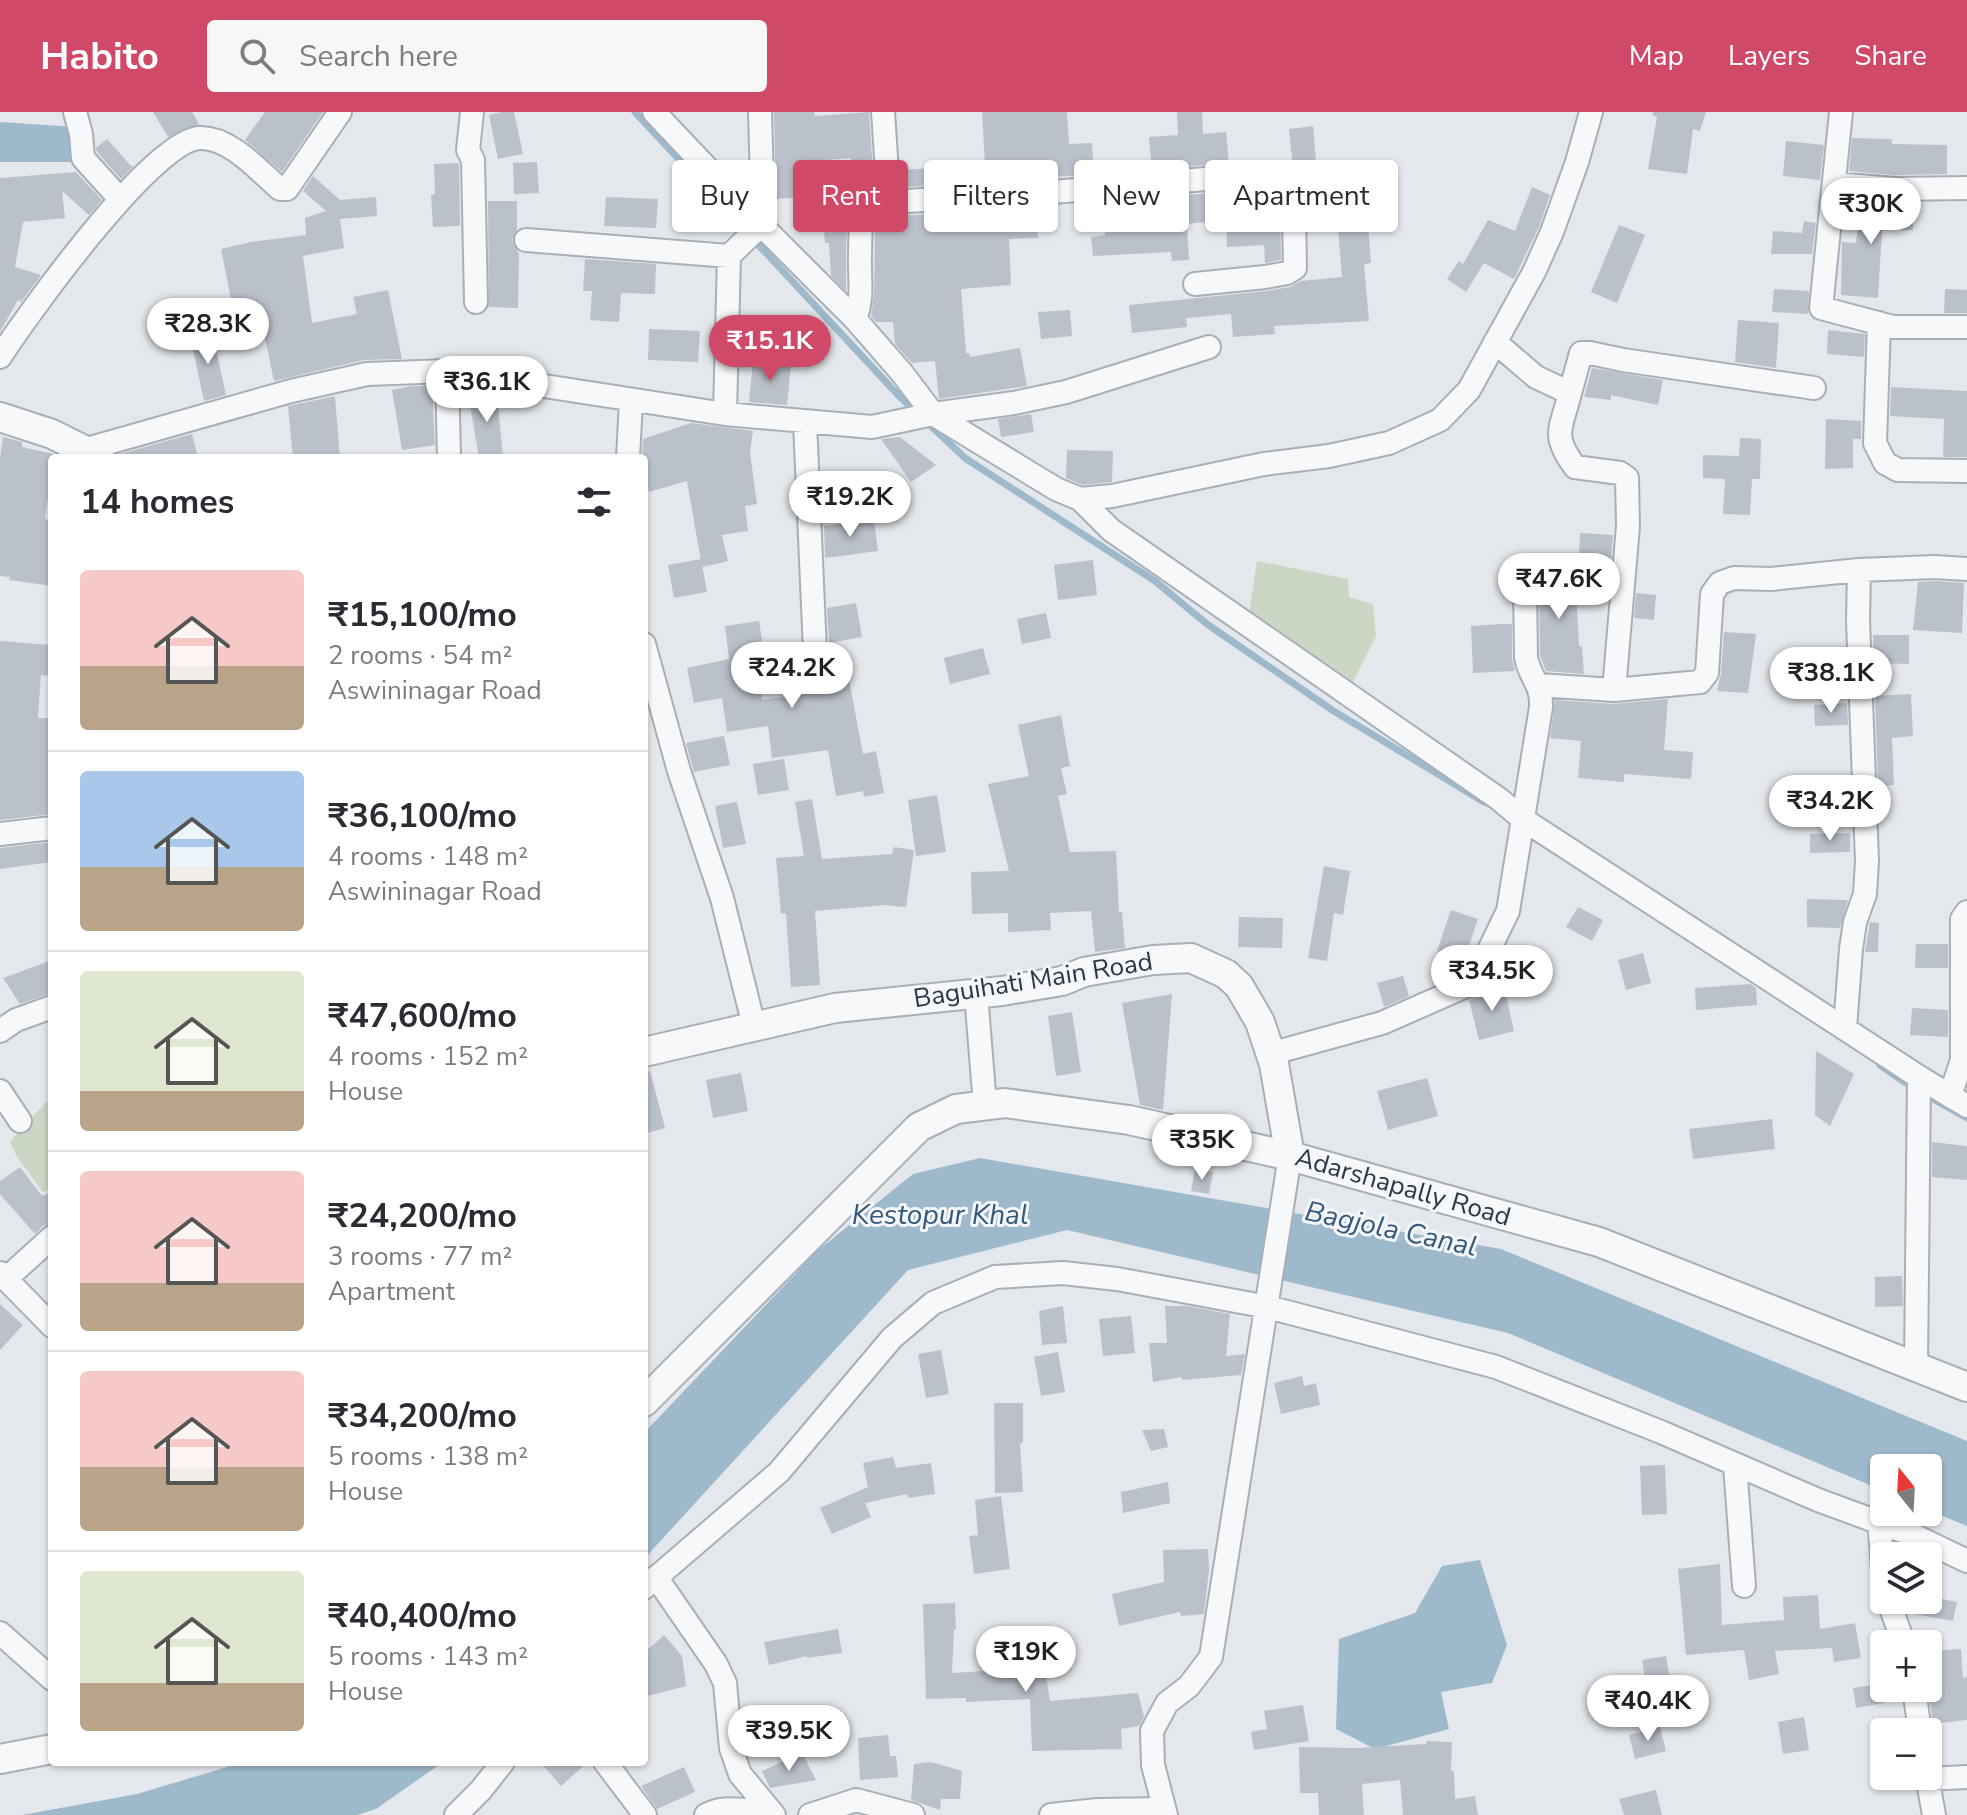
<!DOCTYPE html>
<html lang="en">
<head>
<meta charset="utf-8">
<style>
  body { margin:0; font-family:"Nunito Sans",sans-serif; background:#f7f7f7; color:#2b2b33; height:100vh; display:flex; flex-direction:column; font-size:30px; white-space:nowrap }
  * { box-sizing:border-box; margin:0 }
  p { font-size:26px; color:#7c7c81 }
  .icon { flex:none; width:44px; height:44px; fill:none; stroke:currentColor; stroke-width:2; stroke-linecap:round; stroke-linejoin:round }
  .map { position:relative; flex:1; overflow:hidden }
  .sheet { position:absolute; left:48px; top:342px; width:600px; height:1312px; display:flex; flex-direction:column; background:#fff; border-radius:8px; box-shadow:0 2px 6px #0004 }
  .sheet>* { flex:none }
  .top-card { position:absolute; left:672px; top:48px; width:760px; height:72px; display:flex; gap:16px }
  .needle { width:52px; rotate:342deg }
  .tools { position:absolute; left:1870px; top:1342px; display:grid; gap:16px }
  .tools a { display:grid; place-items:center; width:72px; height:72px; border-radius:8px; background:#fff; box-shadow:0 2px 6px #0004; font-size:40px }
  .price { position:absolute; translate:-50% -68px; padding:0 18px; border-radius:28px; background:#fff; color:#222; font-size:26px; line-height:52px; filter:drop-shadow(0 2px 4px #0008) }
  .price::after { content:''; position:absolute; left:50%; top:48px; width:24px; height:18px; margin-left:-12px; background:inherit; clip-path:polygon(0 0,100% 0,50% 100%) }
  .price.on { background:#d14969; color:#fff }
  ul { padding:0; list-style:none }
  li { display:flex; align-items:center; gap:24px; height:200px; padding:0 32px }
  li+li { border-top:2px solid #e1e1e2 }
  li span { display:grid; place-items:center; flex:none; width:224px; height:160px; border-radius:8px; color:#555 }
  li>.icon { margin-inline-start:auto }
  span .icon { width:96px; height:96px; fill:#fffc; stroke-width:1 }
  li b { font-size:34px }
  h2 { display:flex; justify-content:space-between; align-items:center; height:96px; padding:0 32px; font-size:34px }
  .tag { padding:0 28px; border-radius:8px; background:#fff; box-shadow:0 2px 6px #0004; font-size:28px; line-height:72px }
  .tag.on { background:#d14969; color:#fff }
  header { display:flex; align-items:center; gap:48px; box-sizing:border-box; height:112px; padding:0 40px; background:#d14969; color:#fff }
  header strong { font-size:38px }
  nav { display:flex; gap:44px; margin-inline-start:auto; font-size:28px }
  .search { width:560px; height:72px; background:#f7f7f7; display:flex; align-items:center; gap:20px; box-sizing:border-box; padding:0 28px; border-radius:8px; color:#7c7c81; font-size:30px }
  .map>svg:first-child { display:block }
  .green { fill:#cbd6c5 }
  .water { fill:#9fb9cc }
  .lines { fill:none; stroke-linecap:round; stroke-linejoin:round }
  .stream { stroke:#9fb9cc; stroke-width:7 }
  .building { fill:#bbc1ca }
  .minor-casing { stroke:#a9afb7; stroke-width:26 }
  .tertiary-casing { stroke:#a9afb7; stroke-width:32 }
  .minor { stroke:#f7f8fa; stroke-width:22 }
  .tertiary { stroke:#f7f8fa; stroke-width:28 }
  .labels { text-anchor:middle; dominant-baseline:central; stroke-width:6; stroke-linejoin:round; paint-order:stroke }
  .street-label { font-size:26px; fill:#2b3745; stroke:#f4f6f9 }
  .water-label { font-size:28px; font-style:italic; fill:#34597a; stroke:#f4f6f9 }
</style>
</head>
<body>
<header>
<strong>Habito</strong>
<div class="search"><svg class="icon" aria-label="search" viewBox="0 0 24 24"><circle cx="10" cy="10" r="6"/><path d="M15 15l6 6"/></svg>Search here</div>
<nav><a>Map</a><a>Layers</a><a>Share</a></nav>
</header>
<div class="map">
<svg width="1967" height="1703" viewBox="0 0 1967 1703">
  <rect width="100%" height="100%" fill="#e4e8ec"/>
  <!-- green -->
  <path class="green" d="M1257 449 1348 467 1349 485 1373 492 1376 524 1353 570 1249 502Z
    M52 987V1076L43 1080 17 1045 10 1030 44 992Z"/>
  <!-- water -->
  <path class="water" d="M0 10 76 15V50H0Z
    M980 1046 1501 1137 1967 1329V1414L1928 1398V1356H1884V1379L1508 1221 1067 1118 908 1158 644 1447V1321L817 1139 913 1062Z
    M1480 1448 1507 1533 1492 1571 1441 1580 1449 1617 1375 1637 1336 1617 1339 1527 1415 1501 1442 1454Z
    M244 1650H443L376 1697 357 1703H22L137 1682Z"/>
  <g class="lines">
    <!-- stream -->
    <path class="stream" d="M635 0 900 285 965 346 1155 469 1207 512 1332 598 1484 690
      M1880 953 1906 971
      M1935 988 1967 1006"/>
  </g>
  <!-- building -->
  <path class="building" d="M153 0H192L199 12 168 25Z
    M265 0H323L282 60 245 28Z
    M501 0H514L523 42 498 47 489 3Z
    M774 0H814L815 4 869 0 874 76 854 81 851 46 812 49 816 84 776 87Z
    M982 0H1067L1069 32 1092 31 1094 62 986 70Z
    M1177 0H1202L1203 22 1226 20 1229 51 1152 58 1149 25 1178 23Z
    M1653 0H1706L1700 19 1693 17 1687 62 1648 57 1657 5 1652 3Z
    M1313 14 1317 62 1299 64 1293 57 1289 17Z
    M1852 26 1892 27V32L1947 33V62L1895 63 1849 59Z
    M107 27 131 54H134L121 67 97 40 96 36Z
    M1786 29 1824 33 1820 68 1783 64Z
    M537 50 539 81 514 82 513 51Z
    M459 51 460 114 433 115 431 83 435 82 434 52Z
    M944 55 946 73 902 75 901 58Z
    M76 60 102 88 89 103 62 79 65 106 23 110 15 155 41 163 21 190 18 188 0 220V66Z
    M313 64 340 88 376 85 377 104 340 107 344 136 303 144 312 211 357 202 353 185 388 178 402 247 364 248 274 269 259 197 234 202 221 137 251 130 306 123 305 106 326 99 303 79Z
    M1532 75 1550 83 1539 115 1514 167 1484 151 1466 180 1447 167 1459 149 1463 152 1488 108 1515 119Z
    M1247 78 1249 104 1280 101 1281 148 1265 151 1264 133 1227 135 1226 109 1223 108 1187 112 1189 148 1172 149 1171 140 1093 144 1091 125 1105 123 1103 90Z
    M606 85 658 87 656 116 604 114Z
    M1861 88 1913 91V118H1882L1878 186 1841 183 1842 130 1856 131Z
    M488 89H517V117L512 128 519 142 518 196 489 195Z
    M848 94 846 136V179L831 164 829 131H825L822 96Z
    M1036 95 1038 126 1009 127 1011 173 961 177 966 241H969L970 245 1020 236 1027 274 939 287 935 249 912 251 895 232 893 210H876L871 204 874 183 875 114 899 112 898 104Z
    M1804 109 1816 111 1812 142H1771L1773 119 1802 121Z
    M1619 113 1645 123 1617 191 1591 180Z
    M1368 114 1371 151 1364 152 1369 209 1274 214 1275 222 1233 225 1231 202 1186 206 1187 215 1132 221 1129 193 1266 179 1290 175 1301 169 1342 165 1338 117Z
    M585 147 656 152 655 182 621 181 619 210 590 208 592 179H583Z
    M1774 177 1809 179 1808 202 1772 200Z
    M1945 177 1967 178V201H1944Z
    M1070 198 1072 224 1041 227 1038 200Z
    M1738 208 1779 211 1776 256 1735 250Z
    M649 217 700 219 698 250 648 248Z
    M1828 218 1865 222 1864 245 1827 242Z
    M212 219 226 283 204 289 190 224Z
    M753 249 791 252 787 293 749 290Z
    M1592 256 1663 268 1658 293 1611 283V288L1584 285Z
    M412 274H432L435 333 402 338 392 278Z
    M1891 275 1967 279V345H1943L1944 307 1890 304Z
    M468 281H497L503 346H479Z
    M335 284 340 346H293L288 294Z
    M1031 302 1034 320 1001 325 998 307Z
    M1826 307 1861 309V327H1853V356L1825 357Z
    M691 311 753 319 750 341 757 392 745 394 748 419 722 423 728 449 702 455 687 369 649 380 642 346 643 327Z
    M192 322 198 346H117L116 343Z
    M3 325 22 330V335L54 342 45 407 52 408V474L9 468 10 465 0 464V347Z
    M900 325 936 353 911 370 881 327Z
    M1740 326 1761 327 1760 367H1752L1750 403 1723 402 1725 367 1703 366V343L1739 344Z
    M1067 338 1113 339 1112 370 1082 373 1066 366Z
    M874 408 878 439 825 446 824 414Z
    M1580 421 1613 423 1611 447 1579 446Z
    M701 447 707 480 674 486 668 453Z
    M1093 448 1097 483 1058 488 1054 453Z
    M1575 456 1579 534H1582L1584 562 1546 559 1540 543 1539 473 1530 458Z
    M1935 469 1964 471 1962 521 1913 518 1918 470Z
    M1636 481 1656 483 1654 508 1634 506Z
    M856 491 862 525 829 531 827 496Z
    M1046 501 1051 526 1022 532 1017 507Z
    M759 509 762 529 755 530 762 588 811 581 805 549 816 554 823 551 828 544 844 541 863 642 876 639 884 681 864 685 863 679 836 684 828 638 772 646 768 614 727 620 722 586 694 591 687 556 729 547 725 514Z
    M1502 512H1512V546L1515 559 1473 561 1471 514Z
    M1724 520 1756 522 1748 581 1717 579 1721 562Z
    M1873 523H1909V552L1874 551Z
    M0 529 52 533V564L41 563 38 606H52V702L0 708Z
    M983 536 990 562 950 572 944 546Z
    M1911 582 1913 624 1892 626 1894 673 1878 674 1875 584Z
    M1668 587 1664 638 1693 640 1691 667 1624 662V670L1578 666 1581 629 1550 626 1555 588 1613 592Z
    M1847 591 1848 613 1815 614 1814 593Z
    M1061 603 1070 654 1061 656 1067 682 1058 684 1070 740 1116 739 1119 800H1122L1125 836 1095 840 1091 799 1050 801 1051 818 1008 820V801L972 802 971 760 1009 759 988 672 1029 664 1018 613Z
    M724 624 730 653 694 660 686 631Z
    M784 647 789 678 758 683 753 652Z
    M937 683 946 740 916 744 908 688Z
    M812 687 822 747 892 742 894 735 914 738 906 795 885 793 815 799 820 873 791 875 786 801 781 802 776 746 804 744 795 690Z
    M737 690 746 732 723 736 715 694Z
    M1850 721V740L1810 741V722Z
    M52 730V750L0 757V736Z
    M1324 754 1350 759 1343 803 1334 801 1327 849 1308 846Z
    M1807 787 1848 788 1840 816 1807 815Z
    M1578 795 1603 808 1592 829 1566 815Z
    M1451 798 1478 807 1464 848 1437 839Z
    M1239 805 1283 806 1282 836 1238 835Z
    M1870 810 1879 811 1878 840H1865Z
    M1916 832H1948V856H1915Z
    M1643 841 1651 871 1626 878 1618 848Z
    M52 848V881L20 892 3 866Z
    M1403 864 1409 884 1384 895 1377 871Z
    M1750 872 1756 876 1757 893 1696 898 1695 876Z
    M1504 874 1514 919 1479 928 1469 888 1480 883 1486 876Z
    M1172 882 1163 998 1140 993 1122 891Z
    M1912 896 1948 898V925L1910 923Z
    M1072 900 1081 960 1056 964 1048 904Z
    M1816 939 1854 962 1830 1014 1815 1003Z
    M650 959 665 1016 644 1022V960Z
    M741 961 748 999 713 1006 706 968Z
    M1427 966 1438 1004 1388 1018 1377 979Z
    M1772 1007 1775 1037 1693 1047 1689 1017Z
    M1932 1030 1967 1034V1068L1932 1065Z
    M20 1055 42 1084 52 1080V1111L43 1114 35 1122 0 1082V1069Z
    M1195 1057 1213 1060 1209 1082 1191 1079Z
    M1902 1164 1903 1194 1875 1195V1165Z
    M0 1192 23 1213 0 1238Z
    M1063 1194 1067 1231 1042 1233 1039 1199Z
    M1165 1194H1187L1230 1202 1226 1244 1245 1242 1241 1263 1182 1268V1265L1153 1270 1149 1231H1167Z
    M1131 1204 1135 1241 1103 1244 1099 1207Z
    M941 1238 949 1282 926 1286 918 1242Z
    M1058 1240 1065 1280 1041 1284 1034 1245Z
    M1302 1264 1304 1274 1316 1271 1320 1293 1281 1302 1274 1271Z
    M994 1291H1023V1331H1020L1023 1380 995 1381Z
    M1164 1317 1168 1335 1151 1339 1142 1318Z
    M893 1345 896 1356 931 1351 935 1382 908 1386 907 1382 865 1391 871 1405 832 1422 820 1396 868 1375 863 1351Z
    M1665 1353 1667 1402 1642 1403 1640 1354Z
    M1168 1370 1170 1391 1123 1401 1121 1380Z
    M1001 1384 1010 1457 974 1462 969 1424 978 1423 975 1388Z
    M1208 1437 1209 1458 1204 1502 1181 1504 1180 1500 1119 1514 1112 1482 1164 1470 1163 1438Z
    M1720 1452 1722 1513 1784 1508 1783 1485 1818 1483 1820 1517 1855 1511 1861 1546 1834 1550 1832 1536 1775 1539 1779 1562 1749 1568 1744 1538 1686 1543 1678 1457Z
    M1928 1484 1957 1490 1953 1509 1908 1501 1903 1488H1928Z
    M955 1491 956 1518H954L952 1561 1016 1557V1554L1044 1550 1050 1589 1138 1581 1144 1605 1139 1614 1121 1617 1122 1637 1032 1639 1030 1587 966 1590V1586L926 1587 923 1492Z
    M838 1517 842 1541 807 1546V1544L769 1553 764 1530Z
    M664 1523 682 1544 686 1574 644 1585V1541Z
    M1961 1537 1963 1566 1967 1565V1608L1933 1612 1928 1575V1539Z
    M1666 1544 1676 1601 1652 1606 1642 1548Z
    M1884 1571V1591L1856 1596 1853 1576Z
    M1303 1593 1309 1629 1254 1638 1251 1620 1267 1617 1264 1599Z
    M1804 1605 1809 1638 1783 1642 1778 1610Z
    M1660 1615 1666 1639 1635 1647 1629 1623Z
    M888 1623 890 1644H896L898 1665 860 1668 858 1626Z
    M1426 1629 1452 1630 1451 1659H1454L1455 1687 1475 1684 1478 1703H1403L1400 1668 1362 1672 1364 1703H1319L1318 1681H1300L1299 1635 1356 1636 1426 1632Z
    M802 1641 816 1668 770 1676 762 1659Z
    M540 1650H588L561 1674Z
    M931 1650 962 1659 960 1687H941L940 1698 911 1688 914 1652Z
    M684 1655 695 1680 657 1697 641 1674Z
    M1656 1678 1662 1703H1624L1619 1687Z"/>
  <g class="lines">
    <!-- minor casing -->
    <g class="minor-casing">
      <path id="minor" d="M75 0 81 22 83 46 120 87
        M472 0 468 38 473 48 476 190
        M654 0 761 113 855 207 902 261 933 302 1056 377 1080 387 1112 384 1264 352 1329 344 1389 331 1440 308 1469 278 1534 160 1552 120 1577 50 1591 0
        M1841 0 1821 196 1893 215H1967
        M1834 72 1895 77 1967 76
        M889 90 1041 81 1264 62 1278 64 1288 71 1294 100 1295 156 1287 161 1265 165 1195 172
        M526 128 729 144 761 113 763 105 760 0
        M855 207C864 184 859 166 860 142 860 126 861 111 862 95L871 90H889L883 0
        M1879 211 1875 331 1885 351 1898 358 1967 359
        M1495 230 1536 265 1570 281 1581 241H1590L1623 248 1814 276
        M0 245C28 202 151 30 199 26 229 24 259 59 280 77H287L340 0
        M447 259 449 346
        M1570 281C1561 318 1551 322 1575 355L1620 361 1627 366 1628 414 1614 578
        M725 302 729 144
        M805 310 815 540
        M83 338 291 279 367 262 447 259 725 302 872 315 933 302 1014 291 1066 280 1209 235
        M628 346 631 289
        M1080 387 1111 418 1499 687 1524 708 1919 965 1916 1255
        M644 532 679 659 722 786 754 914
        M1539 573 1614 578 1700 570 1707 561 1712 482 1720 471 1734 466 1771 467 1859 458
        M0 722 52 716
        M976 882 985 993
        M1845 916 1851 837 1855 810 1865 782 1867 749 1858 508 1859 458 1935 455 1967 457
        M0 919 16 908 52 895
        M1270 942 1382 911 1473 871 1508 799 1541 595C1542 571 1530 567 1526 545L1525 474
        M1919 965 1967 994
        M0 979 20 1009
        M1950 984 1962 948V807L1967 800
        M0 1161 52 1214
        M6 1167 52 1125
        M1735 1353 1744 1474
        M1879 1410 1884 1467
        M656 1465 716 1552 725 1571 731 1636 740 1662 774 1703
        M644 1476 779 1360 892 1226 933 1191 995 1165 1063 1161 1117 1167 1268 1195 1496 1255 1661 1320 1818 1388 1913 1423 1967 1449
        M1888 1488 1904 1532
        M0 1521 52 1567
        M1914 1576 1920 1620
        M605 1650 645 1703
        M1927 1664 1934 1703
        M1927 1667 1967 1665
        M456 1703 481 1678 503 1650
        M706 1703C729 1691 744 1702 769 1697
        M810 1703 856 1688 913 1703
        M1051 1703 1098 1698 1164 1697
        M1166 1703 1153 1653 1152 1619 1167 1591 1189 1574 1211 1545 1290 1044"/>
    </g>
    <!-- tertiary casing -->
    <g class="tertiary-casing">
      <path id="tertiary" d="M0 305 52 322 100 346
        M644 940 835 896 1002 879 1062 869 1084 860 1153 848 1191 846 1226 862 1239 874 1260 910 1274 952 1290 1044
        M644 1290 919 1015 956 997 1005 991 1129 1008 1290 1044 1599 1130 1967 1275
        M0 1647 52 1637"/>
    </g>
    <!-- minor -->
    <use href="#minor" class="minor"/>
    <!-- tertiary -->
    <use href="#tertiary" class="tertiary"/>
  </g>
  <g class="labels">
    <!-- street labels -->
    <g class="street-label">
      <text transform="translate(1033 868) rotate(-9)">Baguihati Main Road</text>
      <text transform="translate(1403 1075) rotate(16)">Adarshapally Road</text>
    </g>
    <!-- water labels -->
    <g class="water-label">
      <text x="940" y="1103">Kestopur Khal</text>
      <text transform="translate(1391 1117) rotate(12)">Bagjola Canal</text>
    </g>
  </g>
</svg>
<div class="tools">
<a><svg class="needle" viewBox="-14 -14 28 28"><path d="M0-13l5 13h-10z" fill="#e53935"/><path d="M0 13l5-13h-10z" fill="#7c7c81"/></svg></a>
<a><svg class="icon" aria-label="layers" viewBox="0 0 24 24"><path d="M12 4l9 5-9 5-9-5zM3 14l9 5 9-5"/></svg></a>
<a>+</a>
<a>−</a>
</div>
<b class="price" style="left:1871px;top:134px">₹30K</b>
<b class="price" style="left:208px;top:254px">₹28.3K</b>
<b class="price on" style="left:770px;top:271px">₹15.1K</b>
<b class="price" style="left:487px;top:312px">₹36.1K</b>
<b class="price" style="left:850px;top:427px">₹19.2K</b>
<b class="price" style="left:1559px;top:509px">₹47.6K</b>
<b class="price" style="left:792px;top:598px">₹24.2K</b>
<b class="price" style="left:1831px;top:603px">₹38.1K</b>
<b class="price" style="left:1830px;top:731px">₹34.2K</b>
<b class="price" style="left:1492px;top:901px">₹34.5K</b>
<b class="price" style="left:1202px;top:1070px">₹35K</b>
<b class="price" style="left:1026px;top:1582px">₹19K</b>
<b class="price" style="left:1648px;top:1631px">₹40.4K</b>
<b class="price" style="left:789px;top:1661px">₹39.5K</b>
<div class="top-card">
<a class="tag">Buy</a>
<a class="tag on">Rent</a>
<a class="tag">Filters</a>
<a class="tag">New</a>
<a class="tag">Apartment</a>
</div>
<section class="sheet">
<h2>14 homes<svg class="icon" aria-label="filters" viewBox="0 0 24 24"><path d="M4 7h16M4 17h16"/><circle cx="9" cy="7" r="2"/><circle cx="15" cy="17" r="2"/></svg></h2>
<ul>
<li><span style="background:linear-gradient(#f6c9c9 60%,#b9a48a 0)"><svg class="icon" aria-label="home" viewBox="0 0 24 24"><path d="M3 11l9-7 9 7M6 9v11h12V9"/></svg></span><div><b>₹15,100/mo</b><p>2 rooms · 54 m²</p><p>Aswininagar Road</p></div></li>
<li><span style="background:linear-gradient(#a9c7e8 60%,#b9a48a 0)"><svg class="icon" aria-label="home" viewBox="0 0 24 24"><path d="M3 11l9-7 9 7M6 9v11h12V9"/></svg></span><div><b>₹36,100/mo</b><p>4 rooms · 148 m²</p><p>Aswininagar Road</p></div></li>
<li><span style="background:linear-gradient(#dfe7d0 75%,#b9a48a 0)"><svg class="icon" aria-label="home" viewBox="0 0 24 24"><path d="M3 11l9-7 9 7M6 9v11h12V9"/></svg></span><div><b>₹47,600/mo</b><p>4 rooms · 152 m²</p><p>House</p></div></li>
<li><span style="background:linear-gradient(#f6c9c9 70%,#b9a48a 0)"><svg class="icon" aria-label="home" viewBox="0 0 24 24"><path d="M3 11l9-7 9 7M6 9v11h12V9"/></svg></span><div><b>₹24,200/mo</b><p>3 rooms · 77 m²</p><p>Apartment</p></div></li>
<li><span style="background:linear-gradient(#f6c9c9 60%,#b9a48a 0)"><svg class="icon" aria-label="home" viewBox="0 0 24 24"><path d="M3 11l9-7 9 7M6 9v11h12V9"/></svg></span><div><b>₹34,200/mo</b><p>5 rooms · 138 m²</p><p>House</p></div></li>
<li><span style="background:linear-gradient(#dfe7d0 70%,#b9a48a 0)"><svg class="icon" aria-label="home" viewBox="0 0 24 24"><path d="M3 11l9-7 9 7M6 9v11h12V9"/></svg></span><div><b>₹40,400/mo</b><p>5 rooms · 143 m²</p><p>House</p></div></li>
</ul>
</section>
</div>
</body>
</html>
